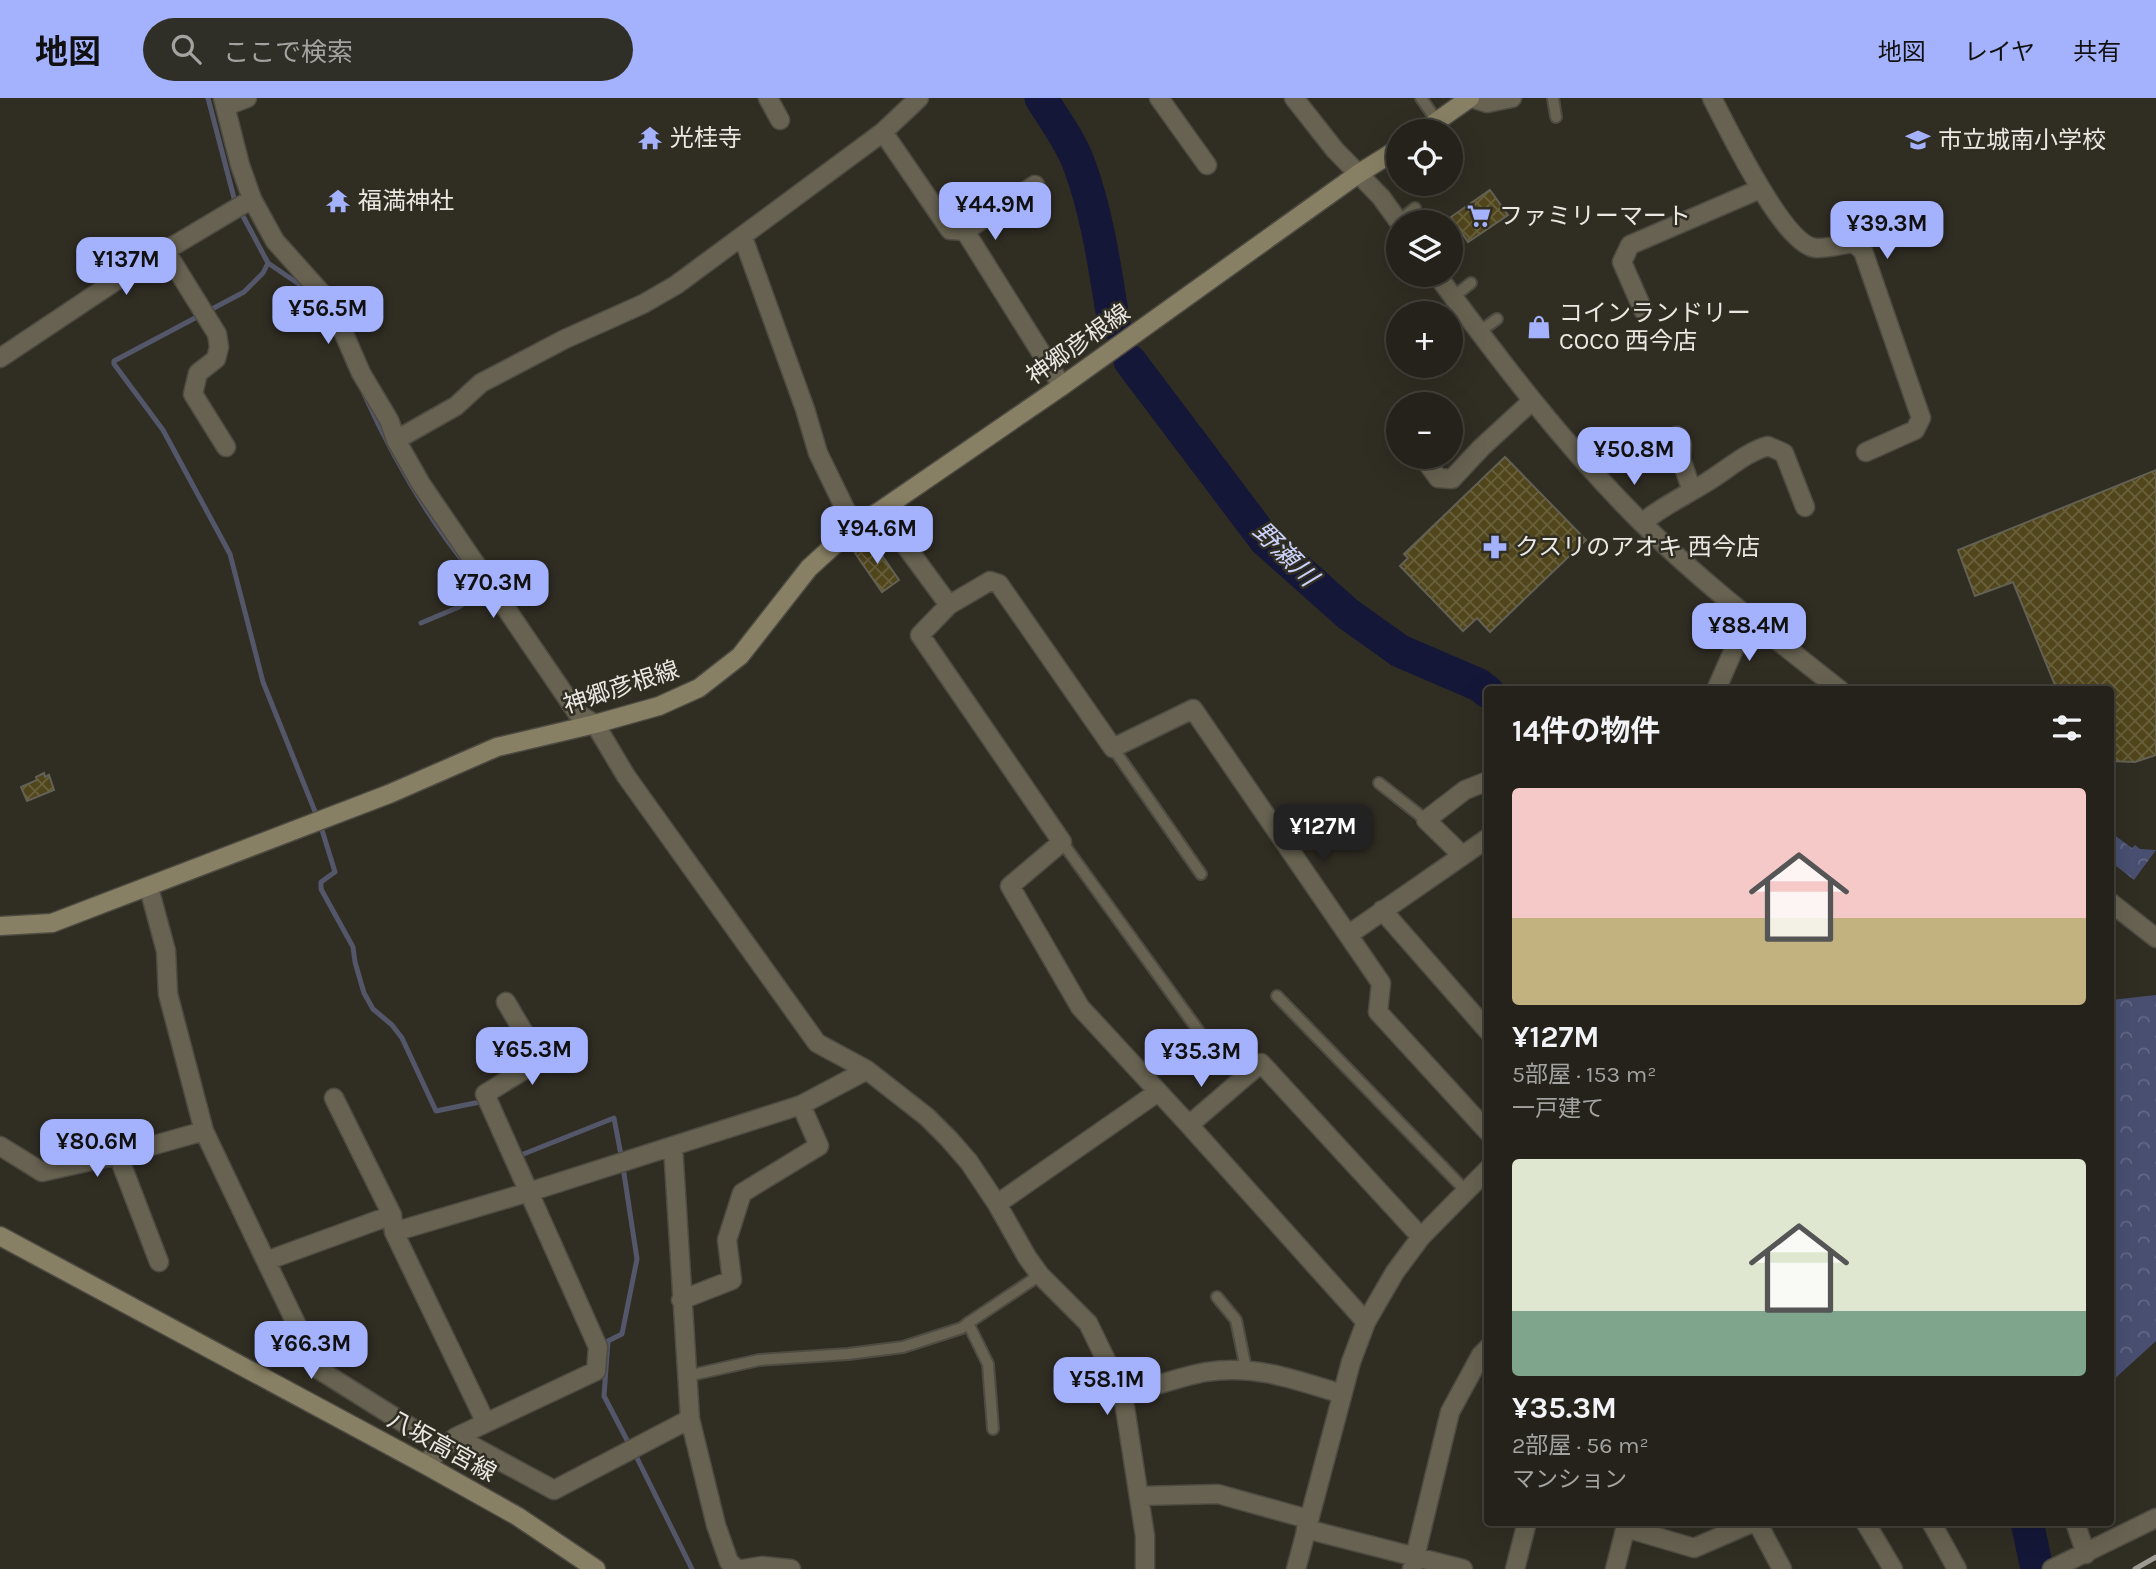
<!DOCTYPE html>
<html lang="ja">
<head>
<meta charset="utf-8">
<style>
  body { margin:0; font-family:Karla,"Noto Sans JP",sans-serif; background:#302f27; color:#f1f3f6; height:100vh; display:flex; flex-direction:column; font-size:26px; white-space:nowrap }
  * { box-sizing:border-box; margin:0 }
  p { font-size:23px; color:#a3a4a2 }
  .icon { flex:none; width:38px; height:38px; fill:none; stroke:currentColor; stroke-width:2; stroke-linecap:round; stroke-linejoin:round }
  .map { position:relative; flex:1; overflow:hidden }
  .sheet { position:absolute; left:1484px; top:588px; width:630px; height:840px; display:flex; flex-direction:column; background:#24221a; border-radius:7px; box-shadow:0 7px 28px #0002,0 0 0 2px #413f39 }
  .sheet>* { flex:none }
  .controls { position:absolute; left:1386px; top:21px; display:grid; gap:14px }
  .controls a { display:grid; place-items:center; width:77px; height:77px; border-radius:50%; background:#24221a; box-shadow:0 7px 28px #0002,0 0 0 2px #413f39; font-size:35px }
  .price { position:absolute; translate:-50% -60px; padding:0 16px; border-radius:14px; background:#a4b1fc; color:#111; font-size:23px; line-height:46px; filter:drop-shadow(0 2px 4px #0008) }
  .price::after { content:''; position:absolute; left:50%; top:42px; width:21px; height:16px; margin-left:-10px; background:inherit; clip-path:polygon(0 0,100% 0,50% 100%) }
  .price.selected { background:#222; color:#fff }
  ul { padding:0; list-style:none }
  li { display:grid; align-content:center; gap:14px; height:371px; padding:0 28px }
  li span { display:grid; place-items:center; height:217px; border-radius:7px; color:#555 }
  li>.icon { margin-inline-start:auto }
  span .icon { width:126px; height:126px; fill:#fffc; stroke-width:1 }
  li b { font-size:30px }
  h2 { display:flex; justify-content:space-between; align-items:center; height:84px; padding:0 28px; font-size:30px }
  header { display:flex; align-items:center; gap:42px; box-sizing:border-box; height:98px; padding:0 35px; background:#a4b1fc; color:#111 }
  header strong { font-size:33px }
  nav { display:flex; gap:38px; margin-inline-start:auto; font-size:24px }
  .search { width:490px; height:63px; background:#302f27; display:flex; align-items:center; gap:18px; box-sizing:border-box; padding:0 24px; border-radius:38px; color:#a3a4a2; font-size:26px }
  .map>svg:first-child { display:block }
  .park { fill:url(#park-crowns) }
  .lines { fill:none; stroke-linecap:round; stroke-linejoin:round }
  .stream { stroke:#54566a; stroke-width:5 }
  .river { stroke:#141737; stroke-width:33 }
  .building { fill:url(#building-cross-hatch); stroke:#636054; stroke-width:2 }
  .service-casing { stroke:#4e4b42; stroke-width:14 }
  .minor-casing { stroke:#4e4b42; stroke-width:21 }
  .tertiary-casing { stroke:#4e4b42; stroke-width:21 }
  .secondary-casing { stroke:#4e4b42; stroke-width:21 }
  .service { stroke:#676251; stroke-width:10 }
  .minor { stroke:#676251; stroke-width:18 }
  .tertiary { stroke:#676251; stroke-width:18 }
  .secondary { stroke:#888064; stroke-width:18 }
  .rail { stroke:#9e9b94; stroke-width:5 }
  .labels { text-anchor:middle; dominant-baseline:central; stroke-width:5; stroke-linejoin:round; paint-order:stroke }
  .poi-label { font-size:24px; fill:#eae8e2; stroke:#302d23; text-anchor:start }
  .street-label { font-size:24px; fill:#eae8e2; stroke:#302d23 }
  .water-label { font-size:26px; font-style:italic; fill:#cad2fa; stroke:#302d23 }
</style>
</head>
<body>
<header>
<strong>地図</strong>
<div class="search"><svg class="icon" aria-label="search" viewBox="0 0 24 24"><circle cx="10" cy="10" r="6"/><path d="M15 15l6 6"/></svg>ここで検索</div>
<nav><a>地図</a><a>レイヤ</a><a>共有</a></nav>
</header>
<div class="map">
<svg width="2156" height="1471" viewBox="0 0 2156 1471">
  <defs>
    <pattern id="park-crowns" width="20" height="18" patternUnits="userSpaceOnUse" patternTransform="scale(1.75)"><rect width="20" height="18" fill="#484f70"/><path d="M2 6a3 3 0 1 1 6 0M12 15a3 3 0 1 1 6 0" fill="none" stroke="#636884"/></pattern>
    <pattern id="building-cross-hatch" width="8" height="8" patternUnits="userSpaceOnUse" patternTransform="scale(1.75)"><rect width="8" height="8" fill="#50451b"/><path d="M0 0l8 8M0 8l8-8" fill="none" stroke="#69603c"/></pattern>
  </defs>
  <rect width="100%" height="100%" fill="#302d23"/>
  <!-- park -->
  <path class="park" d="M2110 734 2132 750 2135 747 2140 751 2156 752 2134 782 2111 764Z
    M2156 897V1243L2111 1284V902Z"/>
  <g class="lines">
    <!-- stream -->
    <path class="stream" d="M208 0 234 100 244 120 268 165 309 193
      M268 165 263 175 244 194 114 263V266L163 332 230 456 263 584 316 716
      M364 296C393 360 427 420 471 473
      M421 525 459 509 484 491 481 487
      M322 732 335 774 321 784V791L353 849 355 864 364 895 373 911 392 927 402 940 436 1013 480 1004
      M516 1059 614 1020 621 1057
      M623 1069 637 1161 622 1236 608 1243 604 1298 629 1346
      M636 1358 692 1471"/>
    <!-- river -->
    <path class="river" d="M1041 0C1054 21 1070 42 1079 66 1098 117 1105 172 1114 226
      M1130 263 1265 442 1348 516 1400 553 1479 587 1488 594
      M2027 1424 2037 1471"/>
  </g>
  <!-- building -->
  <path class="building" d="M1490 92 1508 117 1468 144 1451 119Z
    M1505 359 1586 442 1490 534 1477 520 1463 533 1400 468 1408 460 1404 456Z
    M2156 372V657L2135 664 2110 663V592H2057L2013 484 1975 498 1958 452Z
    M872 443 899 482 882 494 855 455Z
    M44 675 45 679 49 677 54 692 27 703 21 689 37 682 36 679Z"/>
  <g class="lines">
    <!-- service casing -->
    <g class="service-casing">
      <path id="service" d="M1421 0 1437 23
        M1553 0 1556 19
        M1399 123 1415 110
        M1453 199 1471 185
        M1479 234 1497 221
        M1113 650 1201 776
        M1379 685 1426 722
        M1062 744 1206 943
        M1277 898 1466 1093
        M1217 1199 1236 1222 1246 1271
        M687 1278 759 1262 848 1256 903 1249 962 1230 968 1225
        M993 1331 988 1266 968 1225 1040 1177"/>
    </g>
    <!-- minor casing -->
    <g class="minor-casing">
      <path id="minor" d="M223 0 240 67 252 101 275 143 326 200 338 222 361 275 389 322 396 342 421 386 578 616 595 626 626 678 817 945 867 972 927 1019 949 1041 969 1064 997 1106 1027 1159 1040 1177 1088 1225 1123 1297 1145 1438V1471
        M768 0 780 22
        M1159 0 1207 67
        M1471 0 1487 5 1512 0
        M1712 0C1727 29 1784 148 1816 150 1828 151 1841 146 1854 145L1863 153 1921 320 1915 332 1866 354
        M226 8 247 0
        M883 34 950 132 965 133 1062 288
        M965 133 1035 87
        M740 140 745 145 805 311 818 355 854 429
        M165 152 217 236 219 249 216 261 198 275 193 296 226 349
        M1643 212 1622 164 1630 147 1760 91
        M0 260 126 176 252 101
        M1677 338 1682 347 1681 361 1692 393
        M396 342 456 308 481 285 565 241 643 206 676 187 883 34 919 0
        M1423 359 1438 380 1452 381 1481 350 1532 303
        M880 413 949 507 920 537 1062 744 1010 788 1080 909 1189 1027
        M1642 425C1662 408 1685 398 1707 384 1727 372 1746 354 1768 348L1784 355 1805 409
        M949 507 990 483 999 486 1113 650 1193 611 1381 885 1378 914 1488 1034
        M1716 592 1738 542 1752 521
        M1462 757 1426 722 1465 692 1488 683
        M149 790 166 853 168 896 204 1033 266 1163 392 1117 394 1134 486 1325
        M1382 812 1488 933
        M1348 837 1488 740
        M334 1000 392 1117
        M0 1048 42 1074 126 1055 204 1033
        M673 1048 690 1321 716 1427 729 1464 737 1471
        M118 1057 159 1164
        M997 1106 1158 994
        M394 1134 529 1094 801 1007 867 972
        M266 1163 318 1271 423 1337
        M681 1202 732 1182 727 1142 742 1095 819 1048 801 1007
        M1366 1224 1189 1027 1261 965 1421 1139
        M1123 1297C1150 1290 1178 1279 1206 1274 1254 1266 1297 1282 1342 1296
        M456 1339 554 1392 690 1321
        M424 1366 456 1339 596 1273 598 1249 485 996 540 962 506 904
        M1140 1398 1218 1396 1308 1421
        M1757 1424 1782 1471
        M1865 1424 1893 1471
        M1931 1424 1957 1471
        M2075 1424 2086 1456
        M1626 1430 1694 1450 1754 1424
        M1306 1431 1463 1471
        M743 1471 762 1468 791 1471
        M1412 1471 1450 1314 1481 1257 1488 1250
        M1515 1471 1527 1424
        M1615 1471 1627 1424
        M2052 1471 2156 1420"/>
    </g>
    <!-- tertiary casing -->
    <g class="tertiary-casing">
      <path id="tertiary" d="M1294 0 1335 52 1381 99 1399 124
        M1437 177C1500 263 1565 348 1640 423 1702 485 1772 538 1840 592
        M2110 804 2156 840
        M1296 1471 1351 1264 1366 1224 1395 1174 1421 1139 1488 1071"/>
    </g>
    <!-- secondary casing -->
    <g class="secondary-casing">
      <path id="secondary" d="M1423 33 1470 0
        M0 828 52 825 389 696 497 649 595 626 659 608 699 590 740 558 809 470 854 429 880 413 1062 288 1358 76 1398 51
        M0 1138 424 1366 517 1418 596 1471"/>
    </g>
    <!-- service -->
    <use href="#service" class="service"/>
    <!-- minor -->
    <use href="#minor" class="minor"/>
    <!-- tertiary -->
    <use href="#tertiary" class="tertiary"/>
    <!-- secondary -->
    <use href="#secondary" class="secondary"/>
    <!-- rail -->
    <path class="rail" d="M2135 1471 2156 1459"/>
  </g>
  <!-- icons -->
  <defs>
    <g id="temple-bare" transform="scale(1.89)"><path d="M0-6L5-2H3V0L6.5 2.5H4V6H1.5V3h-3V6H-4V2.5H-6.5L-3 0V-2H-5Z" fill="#a4b1fc" stroke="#302d23" stroke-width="2.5" paint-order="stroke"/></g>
    <g id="school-bare" transform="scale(1.89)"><path d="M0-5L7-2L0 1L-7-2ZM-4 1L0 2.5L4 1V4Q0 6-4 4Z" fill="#a4b1fc" stroke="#302d23" stroke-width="2.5" paint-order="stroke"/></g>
    <g id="supermarket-bare" transform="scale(1.89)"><path d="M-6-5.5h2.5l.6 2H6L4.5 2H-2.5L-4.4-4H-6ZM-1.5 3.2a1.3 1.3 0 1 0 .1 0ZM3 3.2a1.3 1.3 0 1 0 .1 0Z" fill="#a4b1fc" stroke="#302d23" stroke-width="2.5" paint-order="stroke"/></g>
    <g id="shop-bare" transform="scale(1.89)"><path d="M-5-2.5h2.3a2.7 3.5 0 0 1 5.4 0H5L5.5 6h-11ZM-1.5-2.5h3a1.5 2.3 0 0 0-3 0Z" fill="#a4b1fc" stroke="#302d23" stroke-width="2.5" paint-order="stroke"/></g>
    <g id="pharmacy-bare" transform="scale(1.89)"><path d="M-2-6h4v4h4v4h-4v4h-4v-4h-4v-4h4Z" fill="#a4b1fc" stroke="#302d23" stroke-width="2.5" paint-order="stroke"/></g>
  </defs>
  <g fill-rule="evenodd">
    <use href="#temple-bare" x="650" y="40"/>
    <use href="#school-bare" x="1918" y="42"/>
    <use href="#temple-bare" x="338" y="103"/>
    <use href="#supermarket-bare" x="1479" y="118"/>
    <use href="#shop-bare" x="1539" y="229"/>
    <use href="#pharmacy-bare" x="1495" y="449"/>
  </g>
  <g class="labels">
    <!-- poi labels -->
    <g class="poi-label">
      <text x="670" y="40">光桂寺</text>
      <text x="1938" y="42">市立城南小学校</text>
      <text x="358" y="103">福満神社</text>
      <text x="1499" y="118">ファミリーマート</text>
      <text x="1559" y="215">コインランドリー<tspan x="1559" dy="28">COCO 西今店</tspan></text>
      <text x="1515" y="449">クスリのアオキ 西今店</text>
    </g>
    <!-- street labels -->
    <g class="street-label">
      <text transform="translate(1078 246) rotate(-35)">神郷彦根線</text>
      <text transform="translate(621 589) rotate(-18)">神郷彦根線</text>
      <text transform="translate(442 1348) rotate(29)">八坂高宮線</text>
    </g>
    <!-- water labels -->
    <g class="water-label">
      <text transform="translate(1285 456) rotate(45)">野瀬川</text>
    </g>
  </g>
</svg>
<div class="controls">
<a><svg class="icon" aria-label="locate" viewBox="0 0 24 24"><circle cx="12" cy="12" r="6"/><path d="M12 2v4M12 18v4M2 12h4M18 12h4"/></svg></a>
<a><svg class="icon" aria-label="layers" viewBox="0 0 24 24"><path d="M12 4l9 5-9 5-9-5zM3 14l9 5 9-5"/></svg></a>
<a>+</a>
<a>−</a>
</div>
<b class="price" style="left:995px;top:144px">¥44.9M</b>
<b class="price" style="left:1887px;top:163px">¥39.3M</b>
<b class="price" style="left:126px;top:199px">¥137M</b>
<b class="price" style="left:328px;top:248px">¥56.5M</b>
<b class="price" style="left:1634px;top:389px">¥50.8M</b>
<b class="price" style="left:877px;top:468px">¥94.6M</b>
<b class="price" style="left:493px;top:522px">¥70.3M</b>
<b class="price" style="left:1749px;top:565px">¥88.4M</b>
<b class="price selected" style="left:1323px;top:766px">¥127M</b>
<b class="price" style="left:532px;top:989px">¥65.3M</b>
<b class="price" style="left:1201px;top:991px">¥35.3M</b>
<b class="price" style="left:97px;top:1081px">¥80.6M</b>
<b class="price" style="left:311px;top:1283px">¥66.3M</b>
<b class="price" style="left:1107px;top:1319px">¥58.1M</b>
<section class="sheet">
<h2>14件の物件<svg class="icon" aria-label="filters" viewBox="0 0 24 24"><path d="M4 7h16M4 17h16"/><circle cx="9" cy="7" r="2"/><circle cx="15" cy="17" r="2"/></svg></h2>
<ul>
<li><span style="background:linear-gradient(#f6c9c9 60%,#c2b280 0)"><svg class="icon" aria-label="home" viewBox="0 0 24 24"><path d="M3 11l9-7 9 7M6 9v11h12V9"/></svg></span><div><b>¥127M</b><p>5部屋 · 153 m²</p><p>一戸建て</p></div></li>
<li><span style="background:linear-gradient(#dfe7d0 70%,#7fa58c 0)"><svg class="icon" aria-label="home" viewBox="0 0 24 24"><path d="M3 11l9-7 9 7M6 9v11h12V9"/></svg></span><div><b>¥35.3M</b><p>2部屋 · 56 m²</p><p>マンション</p></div></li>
</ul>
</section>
</div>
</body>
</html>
